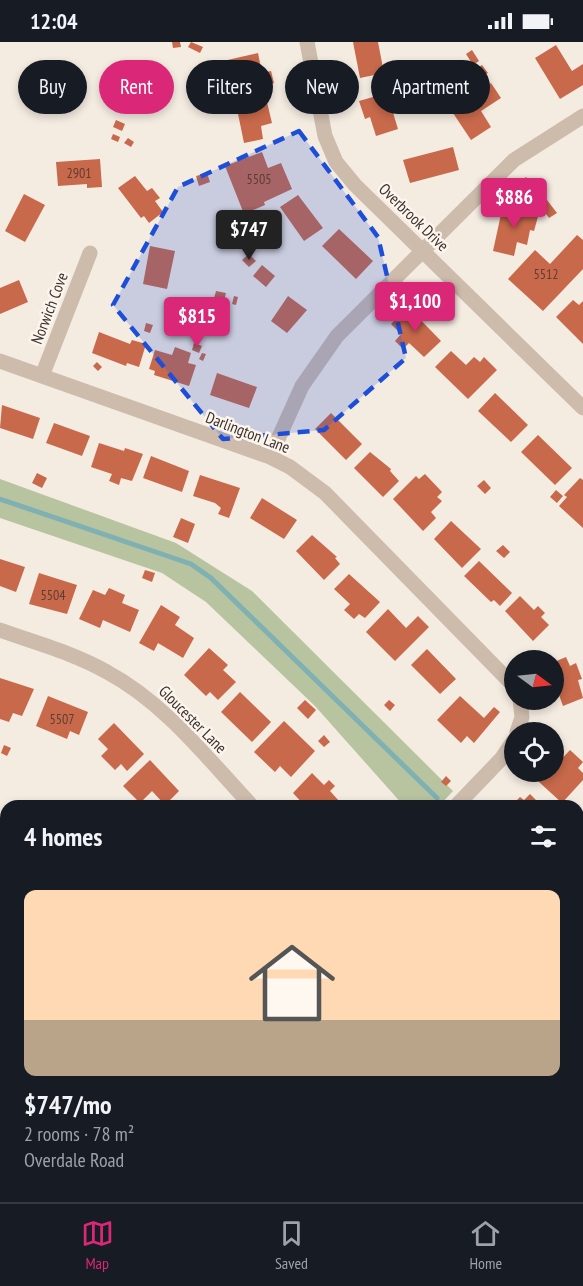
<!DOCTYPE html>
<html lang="en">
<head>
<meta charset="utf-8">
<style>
  body { margin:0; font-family:"PT Sans Narrow",sans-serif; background:#20242c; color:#f1f3f6; height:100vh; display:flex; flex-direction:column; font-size:22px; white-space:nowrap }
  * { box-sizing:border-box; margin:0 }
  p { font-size:20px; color:#9ea1a6 }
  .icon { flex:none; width:33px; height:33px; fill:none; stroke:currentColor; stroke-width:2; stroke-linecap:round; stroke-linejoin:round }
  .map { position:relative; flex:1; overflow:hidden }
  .panel { position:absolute; left:0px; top:758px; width:584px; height:404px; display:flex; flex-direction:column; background:#171b24; border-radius:18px 18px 0 0; box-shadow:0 3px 9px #0003 }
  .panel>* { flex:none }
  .banner { position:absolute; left:18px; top:18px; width:548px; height:54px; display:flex; gap:12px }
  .needle { width:39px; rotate:105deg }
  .controls { position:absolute; left:504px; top:608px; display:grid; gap:12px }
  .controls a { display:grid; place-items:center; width:60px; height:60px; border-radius:50%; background:#171b24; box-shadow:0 3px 9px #0003; font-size:30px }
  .price { position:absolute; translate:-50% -51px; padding:0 14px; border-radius:6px; background:#db2777; color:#fff; font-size:20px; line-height:39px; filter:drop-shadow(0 2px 3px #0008) }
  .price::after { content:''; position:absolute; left:50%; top:36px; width:18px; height:14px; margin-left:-9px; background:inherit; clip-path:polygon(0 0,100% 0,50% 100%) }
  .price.active { background:#222; color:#fff }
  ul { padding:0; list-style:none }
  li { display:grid; align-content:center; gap:12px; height:318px; padding:0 24px }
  li span { display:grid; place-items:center; height:186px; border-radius:12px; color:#555 }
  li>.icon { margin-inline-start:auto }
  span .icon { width:108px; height:108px; fill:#fffc; stroke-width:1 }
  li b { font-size:26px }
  h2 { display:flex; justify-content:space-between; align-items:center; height:72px; padding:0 24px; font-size:26px }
  .chip { padding:0 21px; border-radius:27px; background:#171b24; box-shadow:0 3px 9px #0003; font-size:21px; line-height:54px }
  .chip.active { background:#db2777; color:#fff }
  .status { display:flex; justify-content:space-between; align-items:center; height:42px; padding:0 30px; background:#171b24; direction:ltr }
  .status svg { height:16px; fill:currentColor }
  .dock { display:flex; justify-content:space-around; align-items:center; height:84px; border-top:2px solid #363941; background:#171b24; font-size:16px; color:#9ea1a6 }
  .dock a { display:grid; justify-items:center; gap:3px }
  .dock .active { color:#db2777 }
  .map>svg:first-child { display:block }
  .green { fill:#b8c4a0 }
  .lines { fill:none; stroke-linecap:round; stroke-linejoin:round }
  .stream { stroke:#7fb0b2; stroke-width:5 }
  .building { fill:#c8694b }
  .minor { stroke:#cdbbac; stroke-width:15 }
  .marked { fill:#1d4ed8; fill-opacity:0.2; stroke:#1d4ed8; stroke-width:4.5; stroke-dasharray:12 8; stroke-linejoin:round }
  .labels { text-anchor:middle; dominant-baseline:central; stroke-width:5; stroke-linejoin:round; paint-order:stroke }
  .number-label { font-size:14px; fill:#5e3e33 }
  .street-label { font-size:16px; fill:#3b302b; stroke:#fbf5ee }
</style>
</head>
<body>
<div class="status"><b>12:04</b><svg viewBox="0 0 49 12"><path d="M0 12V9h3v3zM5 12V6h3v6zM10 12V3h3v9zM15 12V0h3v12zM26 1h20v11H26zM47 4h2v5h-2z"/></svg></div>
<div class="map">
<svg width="583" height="1160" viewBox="0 0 583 1160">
  <rect width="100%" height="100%" fill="#f4ebe1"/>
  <!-- green -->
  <path class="green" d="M0 437 176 501 252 549 453 749 440 763H403L315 664 206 560 162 531 0 476Z
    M578 859 583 864V909L578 904Z"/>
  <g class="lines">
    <!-- stream -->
    <path class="stream" d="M0 457 191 522 211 536 437 756
      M578 874 583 878"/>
  </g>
  <!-- building -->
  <path class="building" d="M172 0H180L181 5 173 6Z
    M191 0 203 5 200 11 188 5Z
    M353 0H378L384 31 360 36Z
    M556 3 572 29 583 22V43L560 57 535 16Z
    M472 8 479 19 473 23 466 12Z
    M258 11 262 31 271 29 274 41 250 46 248 39 228 43 223 19Z
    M482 23 488 31 481 35 476 27Z
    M414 24 415 34 405 35 404 25Z
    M491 41 501 56 481 69 491 85 471 98 447 62 468 49 471 54Z
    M387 51 398 87 376 94 370 75 365 77 359 59Z
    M266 56 272 81 261 84 263 97 244 101 236 62Z
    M116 78 125 82 122 89 113 85Z
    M113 92 120 95 118 100 111 97Z
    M128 96 134 100 131 105 124 101Z
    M453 105 459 128 410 141 403 118Z
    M262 110 268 126 281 121 292 147 264 160 265 163 244 172 225 124Z
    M100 117 102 145 87 146V142L58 144 56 120Z
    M207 131 210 140 199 144 196 134Z
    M135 134 147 149 152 146 160 156 155 159 163 170 149 181 144 174 141 176 118 146Z
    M526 135 533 143 512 160 505 152Z
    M540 149 557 171 549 176 533 154Z
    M24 152 45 163 25 200 5 189Z
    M298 153 323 186 304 199 280 165Z
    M503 163 539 171 534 189 530 188 527 203 517 200 514 214 493 209Z
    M339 187 373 219 356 237 322 204Z
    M577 193 583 198V227L543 269 508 237 535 208 550 222Z
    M150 204 175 209 167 247 143 242Z
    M249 212 256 219 249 225 242 218Z
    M262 223 275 234 266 245 253 234Z
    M19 238 28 260 0 272V246Z
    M216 249 226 251 223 262 213 260Z
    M234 254 238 255 236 263 232 262Z
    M288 254 307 268 287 291 271 279Z
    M573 258 579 263 583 259V302L556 275Z
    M408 265 441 299 424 315 409 301 403 307 395 299 401 292 391 282Z
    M146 281 153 283 150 291 144 289Z
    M99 290 130 302 132 298 146 302 139 325 127 321 126 324 92 311Z
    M194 301 202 304 199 311 192 308Z
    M175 305 191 311 188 321 196 323 189 344 154 333 155 329 149 327 155 308 172 313Z
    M451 309 466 323 474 315 480 320 484 315 497 328 468 357 435 325Z
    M202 311 206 312 203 319 199 317Z
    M97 320 102 325 98 329 93 324Z
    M217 331 257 345 249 366 210 353Z
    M495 351 528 383 511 400 478 369Z
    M2 363 40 376 33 397 0 386Z
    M331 371 362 402 346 418 315 387Z
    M54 381 90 394 82 414 46 401Z
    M538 393 572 426 555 443 521 410Z
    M99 401 124 409 125 406 143 412 132 439 121 436 119 443 109 439 112 432 91 425Z
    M370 410 391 427 390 429 399 439 383 455 354 426Z
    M151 414 189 429 182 450 143 436Z
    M37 431 47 436 42 446 32 441Z
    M425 432 442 450 437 455 442 459 431 470 436 476 423 489 393 457 416 434 419 437Z
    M200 433 240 446 229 476 218 472 221 466 215 461 193 454Z
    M580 436 583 438V486L559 464 567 455 564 453Z
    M484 438 491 446 485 452 477 444Z
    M556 448 563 454 557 461 550 455Z
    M262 456 297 478 284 497 250 476Z
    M181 476 195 482 188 501 173 495Z
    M451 479 481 507 462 526 434 497Z
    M312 493 337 515 335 516 340 522 324 538 296 509Z
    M503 503 510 510 504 516 496 509Z
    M0 517 25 525 16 550 0 544Z
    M479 519 512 551 500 564 494 558 491 560 464 534Z
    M145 528 155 531 152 540 142 536Z
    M39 531 77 543 67 572 29 562Z
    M349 532 380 560 365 576 359 572 354 577 344 568 350 562 334 547Z
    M109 546 125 553 122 561 139 568 130 590 103 578 100 586 79 577 93 548 105 553Z
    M520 554 534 568 538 564 545 571 541 575 549 583 533 599 505 569Z
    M161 563 180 575 175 583 194 596 183 616 158 601 154 609 139 601Z
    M388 567 406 586 418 574 429 585 395 619 366 590Z
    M209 606 228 623 223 628 236 640 218 658 210 650 206 654 184 633Z
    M427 607 456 637 440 652 411 623Z
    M566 615 570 624 576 621 582 637 578 638 583 656 563 664 554 639V620Z
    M0 636 34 647 22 674 13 671 9 680 0 677Z
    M240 650 271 680 252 700 221 670Z
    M48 654 88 670 79 693 70 689 67 697 36 684Z
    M460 654 484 676 494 665 500 670 474 701 467 694 461 701 437 678Z
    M305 658 316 668 308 677 297 666Z
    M389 658 395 663 390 669 384 663Z
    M284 679 315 709 291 735 280 724 275 730 254 710Z
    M114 681 144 712 127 729 121 722 115 728 101 714 108 707 98 697Z
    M324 693 330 700 324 705 318 699Z
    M4 703 11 706 7 714 1 711Z
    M570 708 583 720 578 726 583 731V738L562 761 539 740 545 729H554V725Z
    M150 718 179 749 165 763 152 749 140 761 123 744Z
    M312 731 324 743 329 738 335 744 330 749 340 760 337 764H305L293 751Z
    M446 734 451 739 446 744 441 740Z
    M530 752 542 764H511L520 755 524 758Z
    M6 789V808L0 803V797Z
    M0 907 6 912V954L2 958 0 956Z
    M6 1065V1108L0 1102V1072Z
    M580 1131 583 1134V1159L554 1160 558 1155H578V1134Z
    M101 1155H150L146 1160H106Z
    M312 1155H337L332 1160H318Z
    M500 1155H520L515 1160H506Z"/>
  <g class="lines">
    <!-- minor -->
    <path class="minor" d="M307 0 325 94 336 120 355 143 583 366
      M0 319 270 415 290 425 325 451 514 644
      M42 334 90 211
      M270 415 302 344 337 294 514 118 583 74
      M0 588C36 601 74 611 107 630 165 661 207 716 252 764
      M517 690 522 675 520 657
      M456 764 502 716 514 698
      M0 855 6 860
      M578 984 583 978
      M578 1085 583 1089
      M0 1145 6 1151
      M451 1155 456 1160
      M43 1160 47 1155
      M409 1160 414 1155"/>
  </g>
  <!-- marked area -->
  <path class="marked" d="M299 89 378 195 406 316 324 388 223 397 113 263 178 145Z"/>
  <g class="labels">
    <!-- number labels -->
    <g class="number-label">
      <text x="79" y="131">2901</text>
      <text x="259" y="137">5505</text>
      <text x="546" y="232">5512</text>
      <text x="53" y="553">5504</text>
      <text x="62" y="677">5507</text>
    </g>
    <!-- street labels -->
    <g class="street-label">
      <text transform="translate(414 175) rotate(44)">Overbrook Drive</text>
      <text transform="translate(49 266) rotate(-69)">Norwich Cove</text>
      <text transform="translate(248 390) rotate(21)">Darlington Lane</text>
      <text transform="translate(193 677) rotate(45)">Gloucester Lane</text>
    </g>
  </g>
</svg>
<div class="controls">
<a><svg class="needle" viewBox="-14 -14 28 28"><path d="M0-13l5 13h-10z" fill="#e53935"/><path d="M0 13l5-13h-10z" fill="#9ea1a6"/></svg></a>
<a><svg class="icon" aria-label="locate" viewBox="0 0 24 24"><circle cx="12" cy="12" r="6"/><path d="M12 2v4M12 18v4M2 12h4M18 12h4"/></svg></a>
</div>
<b class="price" style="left:514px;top:187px">$886</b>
<b class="price active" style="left:249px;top:219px">$747</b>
<b class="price" style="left:415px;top:291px">$1,100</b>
<b class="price" style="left:197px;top:306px">$815</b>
<div class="banner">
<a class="chip">Buy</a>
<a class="chip active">Rent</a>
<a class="chip">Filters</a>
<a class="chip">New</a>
<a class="chip">Apartment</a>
</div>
<section class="panel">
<h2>4 homes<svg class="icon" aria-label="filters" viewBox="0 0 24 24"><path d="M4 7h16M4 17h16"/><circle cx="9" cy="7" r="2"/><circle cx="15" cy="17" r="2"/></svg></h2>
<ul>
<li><span style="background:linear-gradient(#ffd9b3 70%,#b9a48a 0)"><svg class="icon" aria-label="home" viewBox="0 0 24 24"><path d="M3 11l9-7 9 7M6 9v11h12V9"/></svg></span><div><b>$747/mo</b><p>2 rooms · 78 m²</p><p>Overdale Road</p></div></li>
</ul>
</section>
</div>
<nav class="dock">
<a class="active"><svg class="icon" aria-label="map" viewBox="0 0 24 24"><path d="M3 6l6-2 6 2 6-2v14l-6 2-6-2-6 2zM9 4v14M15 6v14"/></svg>Map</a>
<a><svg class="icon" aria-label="saved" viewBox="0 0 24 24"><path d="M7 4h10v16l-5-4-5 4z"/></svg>Saved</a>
<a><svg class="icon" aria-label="home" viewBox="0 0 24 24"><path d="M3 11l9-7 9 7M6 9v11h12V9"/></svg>Home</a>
</nav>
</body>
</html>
